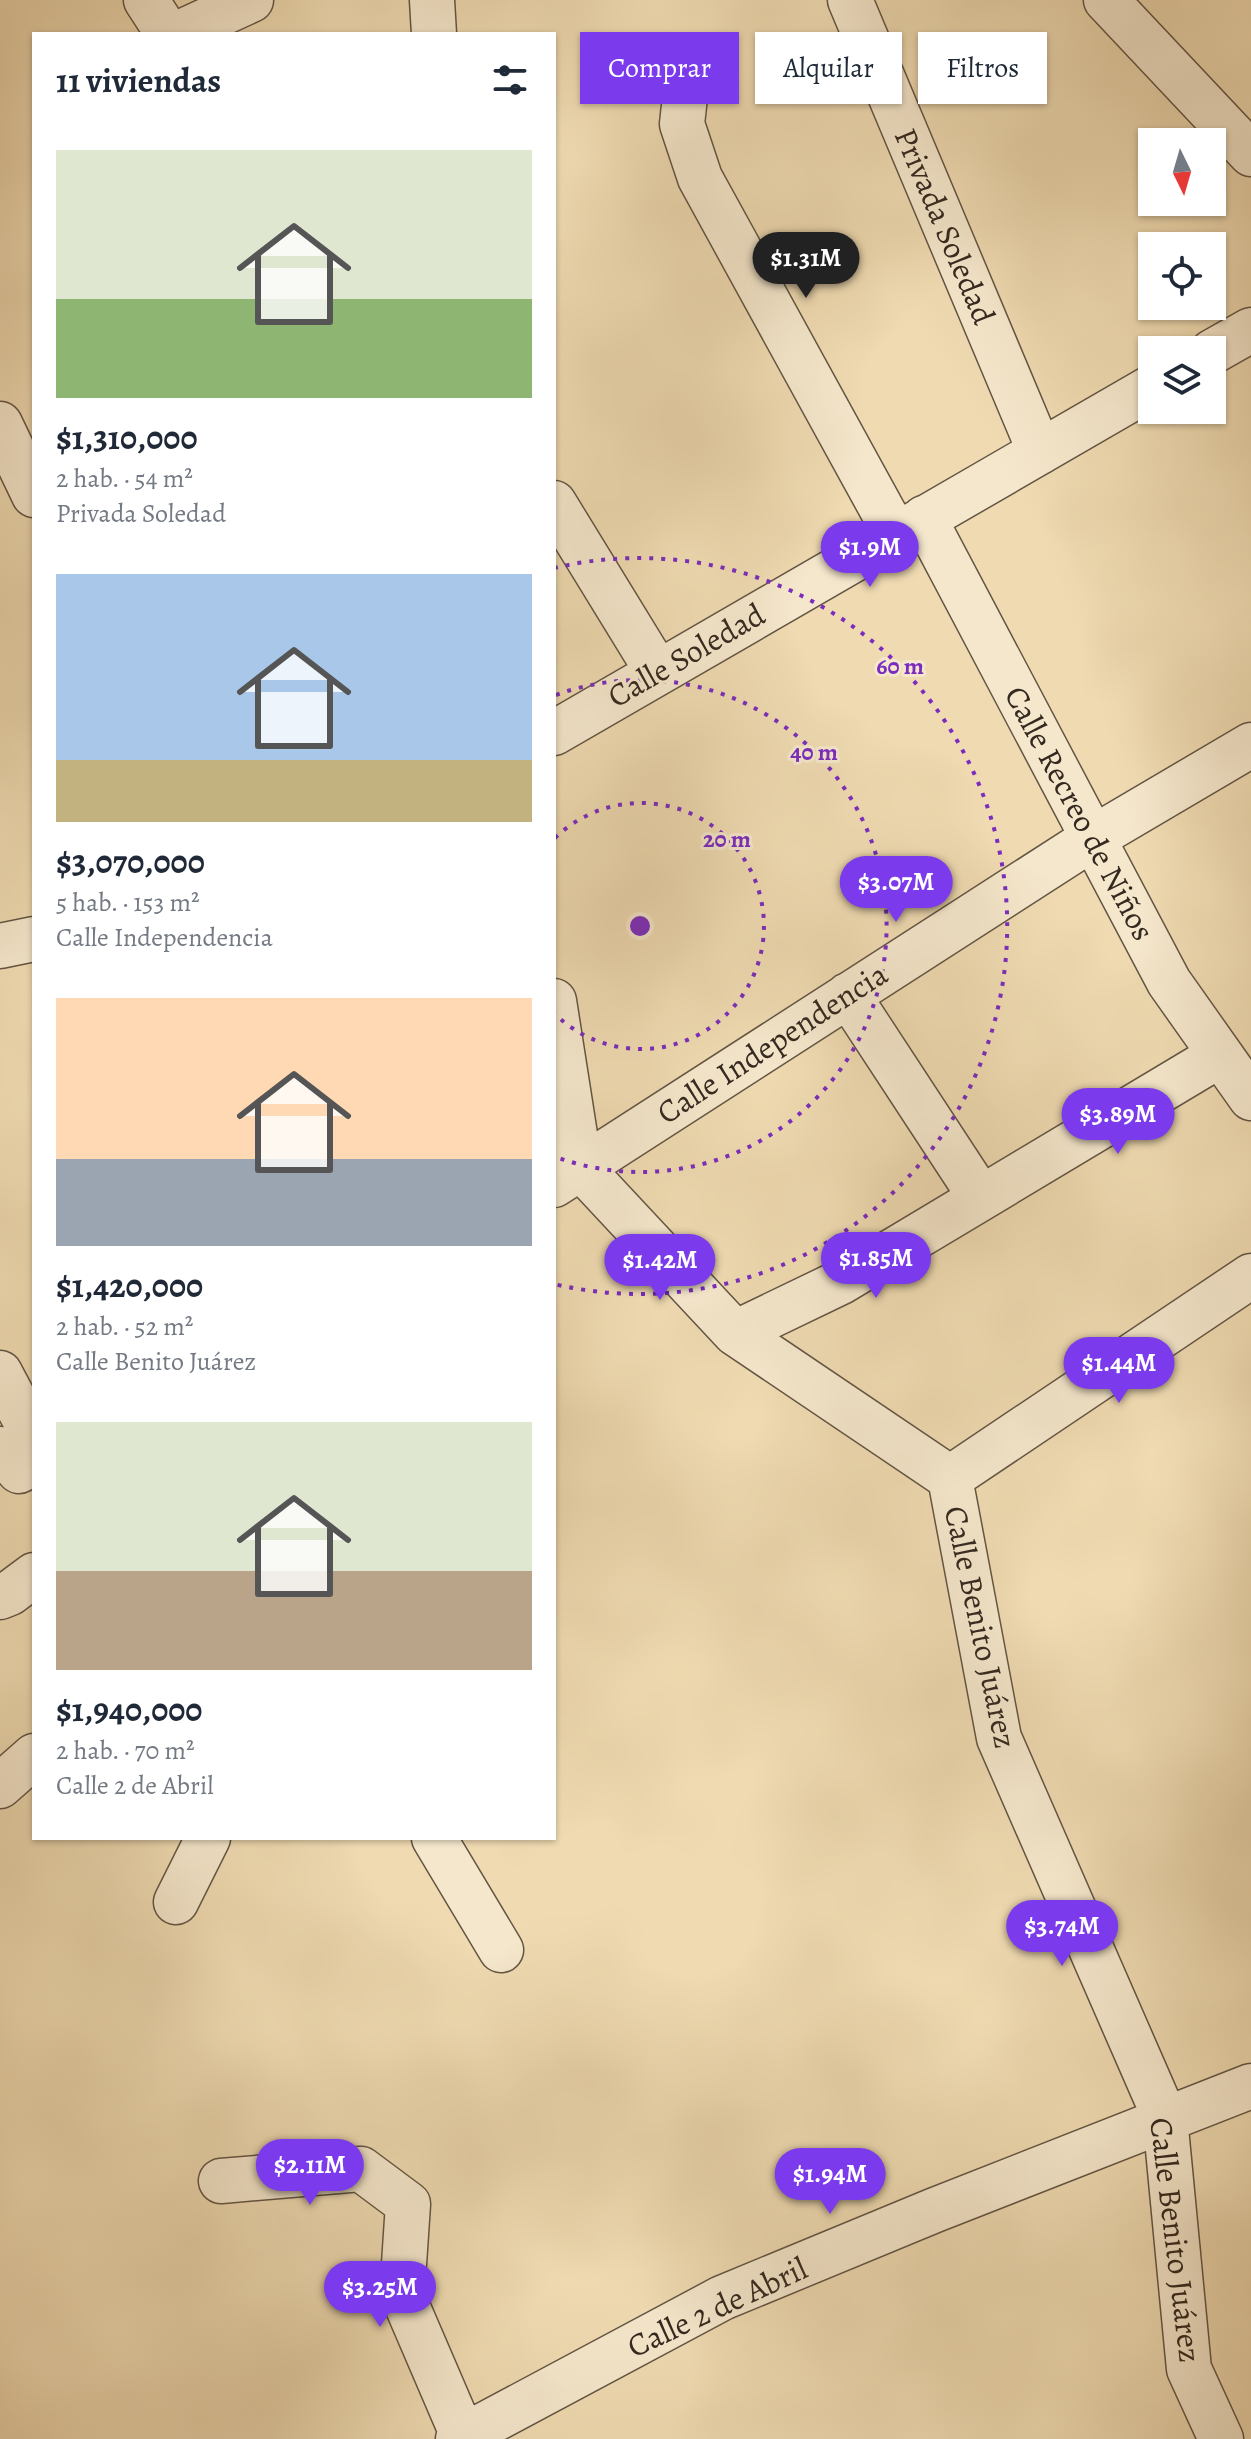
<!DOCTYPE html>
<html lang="es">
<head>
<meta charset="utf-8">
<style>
  body { margin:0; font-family:Alegreya,serif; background:#f6f6f7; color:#1f2937; height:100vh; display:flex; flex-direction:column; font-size:30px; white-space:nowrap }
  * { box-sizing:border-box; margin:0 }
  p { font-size:26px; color:#747a83 }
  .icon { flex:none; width:44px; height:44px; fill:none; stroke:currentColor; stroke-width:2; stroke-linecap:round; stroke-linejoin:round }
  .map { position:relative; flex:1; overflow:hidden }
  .side { position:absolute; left:32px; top:32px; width:524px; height:1808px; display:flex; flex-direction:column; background:#fff; border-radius:0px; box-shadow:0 2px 6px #0004 }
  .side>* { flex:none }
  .top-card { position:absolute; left:580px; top:32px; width:550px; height:72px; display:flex; gap:16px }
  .needle { width:52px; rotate:175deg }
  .fabs { position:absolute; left:1138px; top:128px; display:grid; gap:16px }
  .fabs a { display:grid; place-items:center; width:88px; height:88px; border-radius:0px; background:#fff; box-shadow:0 2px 6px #0004; font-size:40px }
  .price { position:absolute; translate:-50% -68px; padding:0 18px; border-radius:28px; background:#7c3aed; color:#fff; font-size:26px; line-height:52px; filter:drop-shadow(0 2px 4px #0008) }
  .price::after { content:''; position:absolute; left:50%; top:48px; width:24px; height:18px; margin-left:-12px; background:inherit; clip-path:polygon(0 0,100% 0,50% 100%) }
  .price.active { background:#222; color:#fff }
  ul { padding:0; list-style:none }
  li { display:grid; align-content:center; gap:16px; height:424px; padding:0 24px }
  li span { display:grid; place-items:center; height:248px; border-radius:0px; color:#555 }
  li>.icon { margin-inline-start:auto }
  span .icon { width:144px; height:144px; fill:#fffc; stroke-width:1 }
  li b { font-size:34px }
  h2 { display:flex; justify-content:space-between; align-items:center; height:96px; padding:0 24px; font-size:34px }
  .chip { padding:0 28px; border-radius:0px; background:#fff; box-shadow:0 2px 6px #0004; font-size:28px; line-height:72px }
  .chip.active { background:#7c3aed; color:#fff }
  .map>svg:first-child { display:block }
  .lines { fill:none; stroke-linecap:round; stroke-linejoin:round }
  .street-casing { stroke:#635544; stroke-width:47 }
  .street { stroke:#f5e7cc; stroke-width:44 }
  .ring { fill:none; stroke:#7b2cbf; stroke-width:4; stroke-dasharray:4 8 }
  .labels { text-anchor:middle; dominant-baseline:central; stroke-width:6; stroke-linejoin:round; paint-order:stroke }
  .street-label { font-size:32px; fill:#342920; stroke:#f5e7cc }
  .centre { fill:#7b2cbf; stroke:#f5e7cc; stroke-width:4 }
  .ring-label { font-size:24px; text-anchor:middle; font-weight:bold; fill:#7b2cbf; stroke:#f5e7cc; stroke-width:6; stroke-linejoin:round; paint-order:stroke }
</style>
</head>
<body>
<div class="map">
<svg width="1251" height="2439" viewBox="0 0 1251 2439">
  <rect width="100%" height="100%" fill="#efdab1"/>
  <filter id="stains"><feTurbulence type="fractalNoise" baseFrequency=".0025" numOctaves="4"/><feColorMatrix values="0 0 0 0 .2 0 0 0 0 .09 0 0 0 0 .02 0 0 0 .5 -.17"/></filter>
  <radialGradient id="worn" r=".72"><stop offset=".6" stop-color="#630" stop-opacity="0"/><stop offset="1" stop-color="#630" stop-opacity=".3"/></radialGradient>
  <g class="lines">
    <!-- street casing -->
    <g class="street-casing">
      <path id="street" d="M146 0 168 34
        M432 0 434 34
        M850 0 1040 452
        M1106 0 1251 154
        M177 34 251 0
        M688 69 682 124 700 178 896 535
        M1212 352 1251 330
        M0 424 34 495
        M554 503 657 671
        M924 518 1169 982 1251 1098
        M554 733 1152 387
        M0 946 34 939
        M848 995 981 1198
        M554 1001 580 1167 735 1333 950 1478 999 1738 1165 2118 1189 2369 1221 2439
        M554 1185 1093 838 1251 745
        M735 1333 841 1282 1220 1055
        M0 1373 34 1437
        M0 1449 19 1471 34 1462
        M950 1478 1251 1276
        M0 1597 10 1593 34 1575
        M0 1786 34 1756
        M434 1838 501 1950
        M176 1902 208 1838
        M221 2181 361 2169 408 2204 402 2294 463 2436 468 2439
        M458 2439 722 2298 935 2210 1251 2086"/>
    </g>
    <!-- street -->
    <use href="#street" class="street"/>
  </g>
  <!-- distance rings -->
  <g class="ring">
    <path d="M555 838A123 123 0 1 1 555 1014"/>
    <path d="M556 695A246 246 0 1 1 556 1157"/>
    <path d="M554 568A368 368 0 1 1 554 1284"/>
  </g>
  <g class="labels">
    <!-- street labels -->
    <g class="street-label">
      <text transform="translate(945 226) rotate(67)">Privada Soledad</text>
      <text transform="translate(686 655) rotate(-30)">Calle Soledad</text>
      <text transform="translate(1080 813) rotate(62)">Calle Recreo de Niños</text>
      <text transform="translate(772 1043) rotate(-33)">Calle Independencia</text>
      <text transform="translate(981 1627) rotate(78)">Calle Benito Juárez</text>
      <text transform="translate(1176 2240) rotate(83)">Calle Benito Juárez</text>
      <text transform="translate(717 2307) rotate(-25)">Calle 2 de Abril</text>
    </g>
  </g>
  <circle cx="640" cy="926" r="12" class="centre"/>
  <g class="ring-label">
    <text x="900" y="674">60 m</text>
    <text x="814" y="760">40 m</text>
    <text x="727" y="847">20 m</text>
  </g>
  <rect width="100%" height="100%" filter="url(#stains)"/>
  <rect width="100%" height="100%" fill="url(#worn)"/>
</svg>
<div class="fabs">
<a><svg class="needle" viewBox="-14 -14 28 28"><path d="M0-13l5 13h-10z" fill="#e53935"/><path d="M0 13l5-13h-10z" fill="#747a83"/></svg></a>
<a><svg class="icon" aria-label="locate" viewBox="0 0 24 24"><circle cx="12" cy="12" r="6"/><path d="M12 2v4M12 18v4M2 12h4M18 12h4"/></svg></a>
<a><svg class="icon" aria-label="layers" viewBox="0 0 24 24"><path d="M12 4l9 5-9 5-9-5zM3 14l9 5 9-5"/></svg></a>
</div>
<b class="price active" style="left:806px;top:300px">$1.31M</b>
<b class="price" style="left:870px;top:589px">$1.9M</b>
<b class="price" style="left:896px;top:924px">$3.07M</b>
<b class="price" style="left:1118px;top:1156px">$3.89M</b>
<b class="price" style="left:876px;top:1300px">$1.85M</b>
<b class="price" style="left:660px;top:1302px">$1.42M</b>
<b class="price" style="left:1119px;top:1405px">$1.44M</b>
<b class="price" style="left:1062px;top:1968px">$3.74M</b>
<b class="price" style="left:310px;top:2207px">$2.11M</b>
<b class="price" style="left:830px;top:2216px">$1.94M</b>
<b class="price" style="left:380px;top:2329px">$3.25M</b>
<div class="top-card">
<a class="chip active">Comprar</a>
<a class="chip">Alquilar</a>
<a class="chip">Filtros</a>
</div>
<section class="side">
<h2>11 viviendas<svg class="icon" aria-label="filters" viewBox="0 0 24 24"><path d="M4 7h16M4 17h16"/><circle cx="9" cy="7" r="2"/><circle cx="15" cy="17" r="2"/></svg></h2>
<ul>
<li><span style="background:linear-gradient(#dfe7d0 60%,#8fb573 0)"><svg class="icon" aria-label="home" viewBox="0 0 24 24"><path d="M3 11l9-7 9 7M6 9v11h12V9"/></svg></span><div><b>$1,310,000</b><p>2 hab. · 54 m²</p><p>Privada Soledad</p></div></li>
<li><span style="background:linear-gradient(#a9c7e8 75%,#c2b280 0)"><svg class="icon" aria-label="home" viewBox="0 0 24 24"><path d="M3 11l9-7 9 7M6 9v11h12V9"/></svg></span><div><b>$3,070,000</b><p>5 hab. · 153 m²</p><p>Calle Independencia</p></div></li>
<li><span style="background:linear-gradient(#ffd9b3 65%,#9aa5b1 0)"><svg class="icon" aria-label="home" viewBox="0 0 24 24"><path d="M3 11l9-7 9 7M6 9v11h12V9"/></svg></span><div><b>$1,420,000</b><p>2 hab. · 52 m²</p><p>Calle Benito Juárez</p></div></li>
<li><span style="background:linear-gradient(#dfe7d0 60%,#b9a48a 0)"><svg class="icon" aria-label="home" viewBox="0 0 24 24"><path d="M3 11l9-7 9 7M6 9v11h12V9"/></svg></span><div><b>$1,940,000</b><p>2 hab. · 70 m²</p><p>Calle 2 de Abril</p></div></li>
</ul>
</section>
</div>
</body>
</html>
